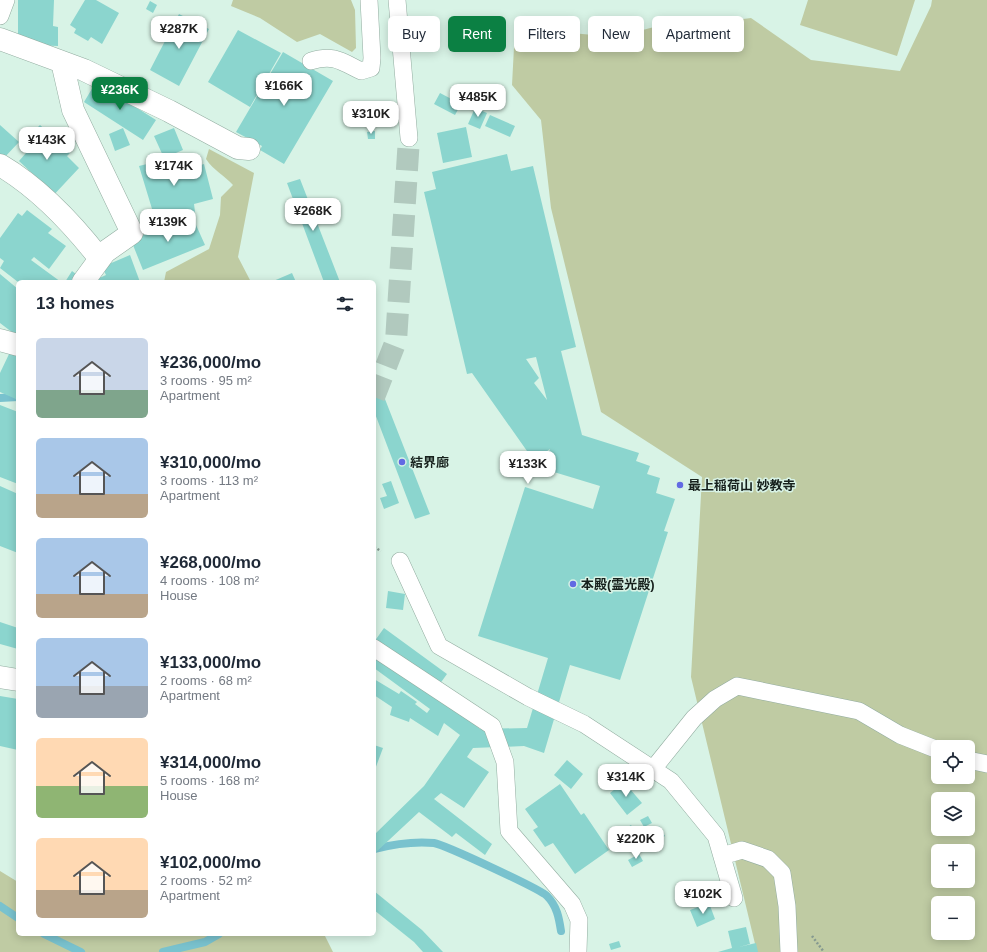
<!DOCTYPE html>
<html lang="en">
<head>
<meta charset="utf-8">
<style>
  body { margin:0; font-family:Arial,"Noto Sans JP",sans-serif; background:#f6f6f7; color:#1f2937; height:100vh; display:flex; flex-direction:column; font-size:15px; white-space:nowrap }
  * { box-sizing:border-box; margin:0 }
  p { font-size:13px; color:#747a83 }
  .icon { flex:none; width:22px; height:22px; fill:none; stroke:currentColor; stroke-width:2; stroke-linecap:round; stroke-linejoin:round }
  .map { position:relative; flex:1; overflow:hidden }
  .side { position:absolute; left:16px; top:280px; width:360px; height:656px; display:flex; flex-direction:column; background:#fff; border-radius:6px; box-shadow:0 2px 10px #0003 }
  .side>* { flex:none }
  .top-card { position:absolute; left:388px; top:16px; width:380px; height:36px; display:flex; gap:8px }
  .fabs { position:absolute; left:931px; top:740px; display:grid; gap:8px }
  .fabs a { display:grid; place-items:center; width:44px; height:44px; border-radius:6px; background:#fff; box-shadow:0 2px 10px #0003; font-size:20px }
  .price { position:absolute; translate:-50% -34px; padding:0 9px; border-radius:8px; background:#fff; color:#222; font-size:13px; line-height:26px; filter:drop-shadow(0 1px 2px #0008) }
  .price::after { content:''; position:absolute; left:50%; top:24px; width:12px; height:9px; margin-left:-6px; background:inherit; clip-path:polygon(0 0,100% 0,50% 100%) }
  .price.current { background:#0b8043; color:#fff }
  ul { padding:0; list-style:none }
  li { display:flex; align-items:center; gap:12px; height:100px; padding:0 20px }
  li span { display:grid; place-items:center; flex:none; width:112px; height:80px; border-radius:6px; color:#555 }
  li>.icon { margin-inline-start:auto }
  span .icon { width:48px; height:48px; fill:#fffc; stroke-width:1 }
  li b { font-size:17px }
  h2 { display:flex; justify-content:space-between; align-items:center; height:48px; padding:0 20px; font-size:17px }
  .pill { padding:0 14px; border-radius:6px; background:#fff; box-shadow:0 2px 10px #0003; font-size:14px; line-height:36px }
  .pill.current { background:#0b8043; color:#fff }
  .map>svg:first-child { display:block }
  .green { fill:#bfcba3; fill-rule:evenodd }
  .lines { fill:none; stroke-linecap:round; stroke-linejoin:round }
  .stream { stroke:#79c2ce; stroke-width:8 }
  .building { fill:#8bd5ce; fill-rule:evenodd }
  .minor-tunnel { stroke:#b1c9be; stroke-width:22; stroke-dasharray:22 11; stroke-linecap:butt }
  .service-casing { stroke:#92aca0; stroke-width:18 }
  .pedestrian-casing { stroke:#92aca0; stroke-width:23 }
  .minor-casing { stroke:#92aca0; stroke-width:23 }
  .path { stroke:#859990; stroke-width:2.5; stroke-dasharray:2 2; stroke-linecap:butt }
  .service { stroke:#fff; stroke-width:17 }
  .pedestrian { stroke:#fff; stroke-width:22 }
  .minor { stroke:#fff; stroke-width:22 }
  .poi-dot { fill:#626ae3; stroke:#d8f3e6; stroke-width:1.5 }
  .labels { text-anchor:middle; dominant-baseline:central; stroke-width:3; stroke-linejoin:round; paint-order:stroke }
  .poi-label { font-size:13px; font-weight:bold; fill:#17211d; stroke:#d8f3e6; text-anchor:start }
</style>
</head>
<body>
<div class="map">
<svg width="987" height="952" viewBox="0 0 987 952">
  <rect width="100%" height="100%" fill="#d8f3e6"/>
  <!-- green -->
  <path class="green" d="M233 0H351L355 10 356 48 352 52 320 34 297 42 260 18 231 6Z
    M808 0H915L897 56 800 25Z
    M932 0H987V952H757L691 677 702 477 601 412 551 208 541 120 512 85 515 28 616 37 696 16 728 21 751 18 811 60 900 71 931 6ZM938 747H968V777H938ZM938 799H968V829H938ZM938 851H968V881H938ZM938 903H968V933H938Z
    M209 149 254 173 238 257 251 282H164L166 272 209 249 220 215 221 197 233 185C224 175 214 171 206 159Z
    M0 871 18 882V934H138L171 936 173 934H324L333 952H0Z"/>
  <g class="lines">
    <!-- stream -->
    <path class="stream" d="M0 398 18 397
      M374 849C394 844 413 841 434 843 445 845 540 889 547 896 557 906 559 918 561 931
      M0 906 18 918
      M44 934 81 952
      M163 952 205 942 219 934"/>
  </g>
  <!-- building -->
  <path class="building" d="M18 0H54L53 26 58 27V46L32 45V39H18Z
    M85 0H96L119 13 102 44 91 37 88 41 74 33 76 29 70 25Z
    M150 1 157 5 153 13 146 9Z
    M179 14 209 29 179 86 150 70Z
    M238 30 281 53 250 107 208 82Z
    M283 52 333 81 284 164 260 150 262 146 236 132Z
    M96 82 156 120 143 140 84 102Z
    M440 93 461 104 455 115 434 104Z
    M475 108 487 113 480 129 468 124Z
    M490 115 515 126 510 137 485 126Z
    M0 125 19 142 3 159 0 157Z
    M40 125 70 153 67 156 79 168 50 199 37 178 19 161 26 153 19 146Z
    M466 127 472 157 443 163 437 133Z
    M123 128 130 145 115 151 109 134Z
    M174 128 183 150 164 158 154 136Z
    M375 131V139H368L367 132Z
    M160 153 162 162 178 158 182 171 204 164 213 199 194 204 195 212 156 222 139 166 151 163 149 154Z
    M507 154 511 171 533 166 576 347 561 351 582 435 639 453 636 461 650 466 647 474 660 478 656 493 675 499 664 531 668 532 620 680 570 665 544 753 524 746 473 748 467 757 489 772 464 808 441 793 434 799 492 844 485 855 456 833 452 837 419 812 374 854V835L424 786 460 735 444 723 438 736 410 718 409 722 390 715 392 707 374 695V679L399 694 401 691 417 702 415 704 427 713 430 709 374 668V642L384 628 447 674 434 692 480 729 527 728 548 658 478 636 525 487 593 509 600 486 544 469 550 449 534 461 472 373 467 374 424 192 436 189 432 172ZM536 357 547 400 534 383 539 378 526 359Z
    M300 179 340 282H324L287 183Z
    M27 210 52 229 48 233 66 246 49 269 34 257 31 260 61 282H18L0 268 4 261 0 258V238L18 213 22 216Z
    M192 216 205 245 143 270 131 240Z
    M130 255 140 282H96L95 280 106 275 102 267Z
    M72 271 80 277 76 282H65Z
    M292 273 296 282H271Z
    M0 274 18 289V335L17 336 0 323Z
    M10 352 18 356V400L0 392V373Z
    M374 371 430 514 415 519 374 411Z
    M0 405 18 412V484L0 477Z
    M391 481 399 503 384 509 380 498 387 496 382 484Z
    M0 486 18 494V553L0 546Z
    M388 591 405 594 403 610 386 608Z
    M0 622 18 628V649L0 644Z
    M0 696 18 699V750L0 746Z
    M374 745 383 748 374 772Z
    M567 760 583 774 571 789 554 775Z
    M624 782 642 803 627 815 610 793Z
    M560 784 581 815 584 813 609 850 575 874 553 843 545 847 533 830 538 827 525 809Z
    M648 816 652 823 644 827 640 820Z
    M631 825 637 835 628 840 623 830Z
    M659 826 665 836 658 840 652 831Z
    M639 854 643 861 632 867 628 860Z
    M374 891 422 930 443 952H423L414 942 374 910Z
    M709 903 715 919 697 927 690 910Z
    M746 927 750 944 739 947 756 943 758 952H718L732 948 728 931Z
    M619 941 621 947 611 950 609 944Z"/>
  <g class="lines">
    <!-- minor-tunnel -->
    <path class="minor-tunnel" d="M374 397 396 341 409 138"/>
    <!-- service casing -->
    <g class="service-casing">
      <path id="service" d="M397 0 409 138
        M0 16 6 0
        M311 61C333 54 341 61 361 71L371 68 372 58 369 0
        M400 561 439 646 528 697 584 724 671 781 716 836 734 898
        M374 648 492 726 505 762 509 831 572 904 579 920 578 952
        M968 760 987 764
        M653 769 694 718 715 699 737 686 859 711 900 735 938 750
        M722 856 742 850 768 859 782 873 787 906 789 952"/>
    </g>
    <!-- pedestrian casing -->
    <g class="pedestrian-casing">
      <path id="pedestrian" d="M0 340 18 345"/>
    </g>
    <!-- minor casing -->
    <g class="minor-casing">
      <path id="minor" d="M0 39 84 70 169 111 238 148 249 149
        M62 62 73 110 132 233 105 252 83 282
        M0 165C39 188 72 223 100 259
        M0 677 18 680"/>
    </g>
    <!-- path -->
    <path class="path" d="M374 547 381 551
      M812 936 824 952"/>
    <!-- service -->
    <use href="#service" class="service"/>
    <!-- pedestrian -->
    <use href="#pedestrian" class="pedestrian"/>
    <!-- minor -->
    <use href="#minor" class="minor"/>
  </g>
  <!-- markers -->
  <g class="poi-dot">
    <circle cx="402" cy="462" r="4"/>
    <circle cx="680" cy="485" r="4"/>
    <circle cx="573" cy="584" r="4"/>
  </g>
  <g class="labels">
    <!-- poi labels -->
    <g class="poi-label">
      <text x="410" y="462">結界廊</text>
      <text x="688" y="485">最上稲荷山 妙教寺</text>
      <text x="581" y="584">本殿(霊光殿)</text>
    </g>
  </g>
</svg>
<div class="fabs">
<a><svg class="icon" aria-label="locate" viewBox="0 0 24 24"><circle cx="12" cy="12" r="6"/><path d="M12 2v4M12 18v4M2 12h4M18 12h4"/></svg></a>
<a><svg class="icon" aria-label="layers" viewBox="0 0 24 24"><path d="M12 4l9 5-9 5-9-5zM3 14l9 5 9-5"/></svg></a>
<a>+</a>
<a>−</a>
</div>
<b class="price" style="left:179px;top:50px">¥287K</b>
<b class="price" style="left:284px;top:107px">¥166K</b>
<b class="price current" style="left:120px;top:111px">¥236K</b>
<b class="price" style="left:478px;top:118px">¥485K</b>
<b class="price" style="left:371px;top:135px">¥310K</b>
<b class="price" style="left:47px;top:161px">¥143K</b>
<b class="price" style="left:174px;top:187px">¥174K</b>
<b class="price" style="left:313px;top:232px">¥268K</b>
<b class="price" style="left:168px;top:243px">¥139K</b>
<b class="price" style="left:528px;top:485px">¥133K</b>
<b class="price" style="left:626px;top:798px">¥314K</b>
<b class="price" style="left:636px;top:860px">¥220K</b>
<b class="price" style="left:703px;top:915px">¥102K</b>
<div class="top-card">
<a class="pill">Buy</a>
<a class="pill current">Rent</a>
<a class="pill">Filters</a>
<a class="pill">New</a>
<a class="pill">Apartment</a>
</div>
<section class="side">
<h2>13 homes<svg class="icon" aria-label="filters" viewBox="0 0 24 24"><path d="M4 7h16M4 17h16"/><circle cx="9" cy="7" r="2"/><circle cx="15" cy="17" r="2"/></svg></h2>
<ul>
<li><span style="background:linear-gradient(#c9d6e8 65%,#7fa58c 0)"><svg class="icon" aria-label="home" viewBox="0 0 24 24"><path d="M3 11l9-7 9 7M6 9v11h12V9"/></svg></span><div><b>¥236,000/mo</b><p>3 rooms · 95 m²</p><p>Apartment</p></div></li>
<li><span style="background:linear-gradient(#a9c7e8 70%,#b9a48a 0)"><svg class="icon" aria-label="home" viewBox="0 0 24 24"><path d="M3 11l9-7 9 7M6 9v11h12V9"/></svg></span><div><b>¥310,000/mo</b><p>3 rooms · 113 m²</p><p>Apartment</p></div></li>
<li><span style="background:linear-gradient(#a9c7e8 70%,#b9a48a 0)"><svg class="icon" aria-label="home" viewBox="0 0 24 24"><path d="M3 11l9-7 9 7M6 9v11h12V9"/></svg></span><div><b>¥268,000/mo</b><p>4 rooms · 108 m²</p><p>House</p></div></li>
<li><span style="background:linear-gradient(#a9c7e8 60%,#9aa5b1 0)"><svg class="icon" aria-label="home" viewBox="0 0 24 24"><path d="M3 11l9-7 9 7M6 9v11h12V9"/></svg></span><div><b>¥133,000/mo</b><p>2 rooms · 68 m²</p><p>Apartment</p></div></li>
<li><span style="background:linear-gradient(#ffd9b3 60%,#8fb573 0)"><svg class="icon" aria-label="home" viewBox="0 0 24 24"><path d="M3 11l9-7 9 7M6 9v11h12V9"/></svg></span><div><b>¥314,000/mo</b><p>5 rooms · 168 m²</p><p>House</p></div></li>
<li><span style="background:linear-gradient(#ffd9b3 65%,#b9a48a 0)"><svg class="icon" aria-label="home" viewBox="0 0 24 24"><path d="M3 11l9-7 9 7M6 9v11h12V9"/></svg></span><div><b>¥102,000/mo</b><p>2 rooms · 52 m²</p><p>Apartment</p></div></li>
</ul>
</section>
</div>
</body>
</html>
